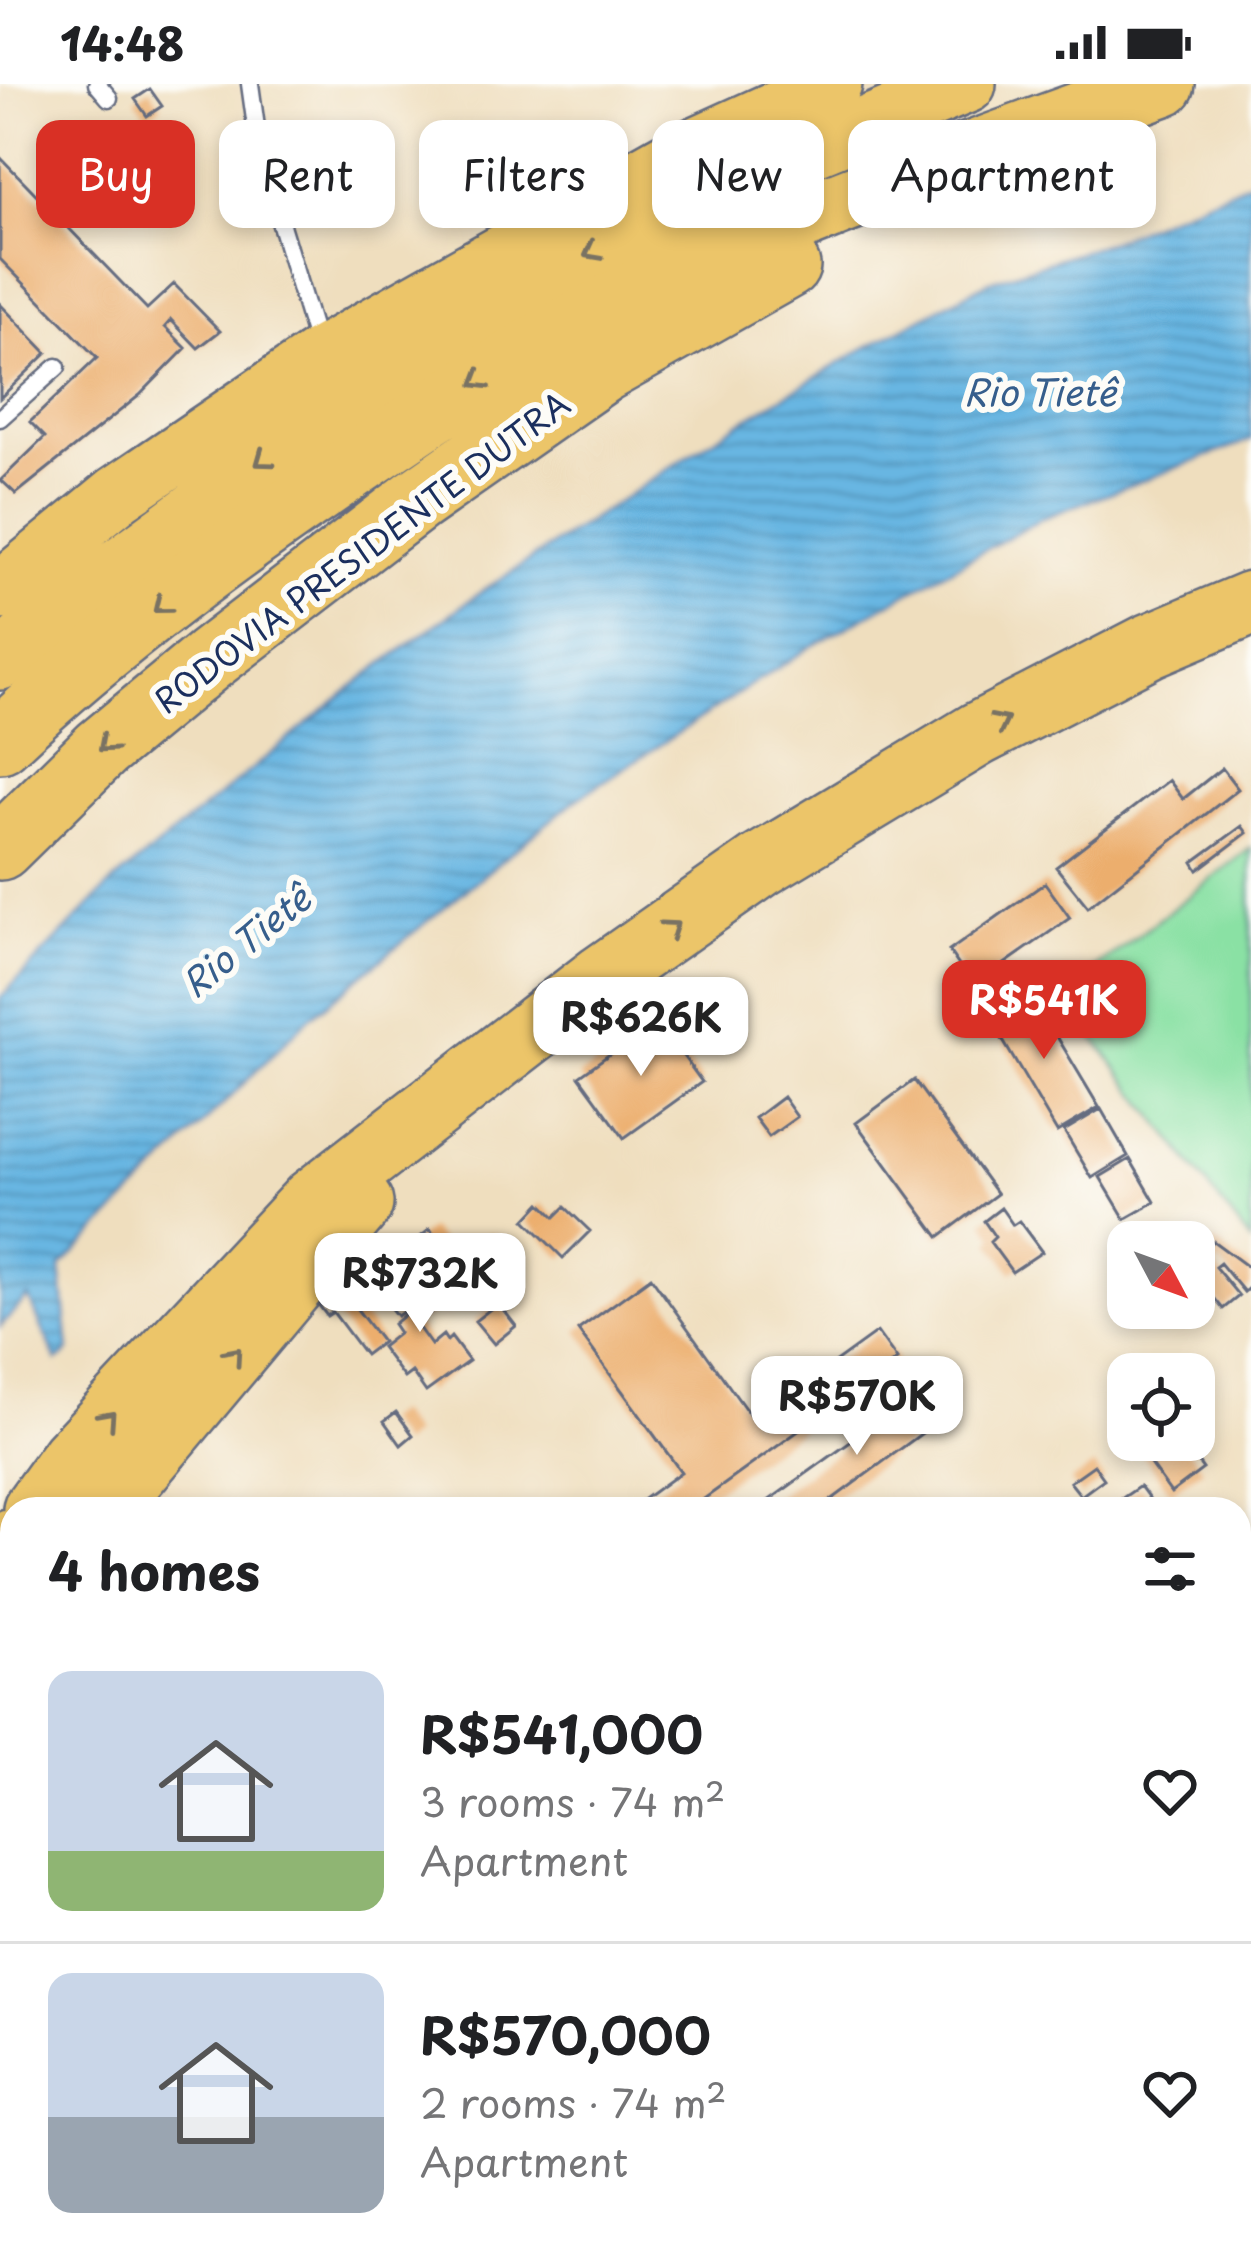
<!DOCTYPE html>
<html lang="en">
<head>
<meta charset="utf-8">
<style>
  body { margin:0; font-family:"Playpen Sans",sans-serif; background:#f2f2f2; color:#202124; height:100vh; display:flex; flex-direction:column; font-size:45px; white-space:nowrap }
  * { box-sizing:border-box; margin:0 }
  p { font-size:39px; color:#757577 }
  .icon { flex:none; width:66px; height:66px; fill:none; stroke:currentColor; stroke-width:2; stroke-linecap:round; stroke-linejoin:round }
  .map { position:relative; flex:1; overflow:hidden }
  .side { position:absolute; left:0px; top:1413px; width:1251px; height:771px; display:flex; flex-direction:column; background:#fff; border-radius:36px 36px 0 0; box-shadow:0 6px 18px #0003 }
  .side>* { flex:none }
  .hud { position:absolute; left:36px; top:36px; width:1179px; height:108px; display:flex; gap:24px }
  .needle { width:78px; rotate:131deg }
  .tools { position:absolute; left:1107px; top:1137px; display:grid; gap:24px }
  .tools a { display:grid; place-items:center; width:108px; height:108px; border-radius:24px; background:#fff; box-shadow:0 6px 18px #0003; font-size:60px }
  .price { position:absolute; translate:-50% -102px; padding:0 27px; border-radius:24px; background:#fff; color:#222; font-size:39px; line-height:78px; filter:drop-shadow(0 3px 6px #0008) }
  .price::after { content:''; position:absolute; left:50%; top:72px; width:36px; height:27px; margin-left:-18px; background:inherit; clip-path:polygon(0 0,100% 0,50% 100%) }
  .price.active { background:#d93025; color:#fff }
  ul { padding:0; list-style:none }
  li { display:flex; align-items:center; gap:36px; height:300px; padding:0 48px }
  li+li { border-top:3px solid #e0e0e0 }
  li span { display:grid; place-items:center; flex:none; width:336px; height:240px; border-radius:24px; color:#555 }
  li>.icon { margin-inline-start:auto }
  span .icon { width:144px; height:144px; fill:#fffc; stroke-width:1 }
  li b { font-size:51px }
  h2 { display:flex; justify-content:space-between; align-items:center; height:144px; padding:0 48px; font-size:51px }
  .tag { padding:0 42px; border-radius:24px; background:#fff; box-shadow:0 6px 18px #0003; font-size:42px; line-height:108px }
  .tag.active { background:#d93025; color:#fff }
  .status { display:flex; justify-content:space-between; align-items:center; height:84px; padding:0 60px; background:#fff; direction:ltr }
  .status svg { height:33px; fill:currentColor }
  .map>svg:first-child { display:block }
  .green { fill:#8ae1a4; stroke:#528881; stroke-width:3 }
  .water { fill:url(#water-rules); stroke:#4272a0; stroke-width:3 }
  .building { fill:#ecae6d }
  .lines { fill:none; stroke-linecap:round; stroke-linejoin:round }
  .service-casing { stroke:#656c80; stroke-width:21 }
  .minor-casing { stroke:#656c80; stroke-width:38 }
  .trunk-casing { stroke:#656c80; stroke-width:62 }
  .motorway-casing { stroke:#656c80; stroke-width:68 }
  .service { stroke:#fff; stroke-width:16 }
  .minor { stroke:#fff; stroke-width:33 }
  .trunk { stroke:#ecc569; stroke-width:57 }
  .motorway { stroke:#ecc569; stroke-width:63 }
  .oneway { stroke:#797263 }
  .labels { text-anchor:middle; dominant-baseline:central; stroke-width:12; stroke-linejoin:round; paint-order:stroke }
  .street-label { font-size:33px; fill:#1b2f5e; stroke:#fdfcf7 }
  .water-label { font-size:36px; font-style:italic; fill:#365e8c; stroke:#fdfcf7 }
</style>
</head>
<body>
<div class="status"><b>14:48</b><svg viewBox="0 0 49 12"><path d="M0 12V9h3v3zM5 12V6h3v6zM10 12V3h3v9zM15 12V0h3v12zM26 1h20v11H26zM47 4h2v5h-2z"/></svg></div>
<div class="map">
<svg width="1251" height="2183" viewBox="0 0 1251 2183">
  <defs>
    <pattern id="water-rules" width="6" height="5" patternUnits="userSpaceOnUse" patternTransform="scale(3)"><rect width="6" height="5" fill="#68b6e2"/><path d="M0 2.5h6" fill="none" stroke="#5594ba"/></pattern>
  </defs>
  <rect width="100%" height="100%" fill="#fdfcf7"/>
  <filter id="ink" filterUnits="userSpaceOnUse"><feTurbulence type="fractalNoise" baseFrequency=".00833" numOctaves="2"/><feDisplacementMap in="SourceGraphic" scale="24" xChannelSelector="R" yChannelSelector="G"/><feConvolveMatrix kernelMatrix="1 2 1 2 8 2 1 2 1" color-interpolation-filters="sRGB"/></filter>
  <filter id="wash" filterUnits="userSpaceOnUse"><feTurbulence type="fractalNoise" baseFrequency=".004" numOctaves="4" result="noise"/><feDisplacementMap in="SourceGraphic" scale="48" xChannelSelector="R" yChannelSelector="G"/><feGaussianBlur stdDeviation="2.7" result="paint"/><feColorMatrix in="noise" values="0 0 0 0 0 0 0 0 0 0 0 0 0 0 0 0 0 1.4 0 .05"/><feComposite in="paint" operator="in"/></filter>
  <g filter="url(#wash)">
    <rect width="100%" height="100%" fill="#efdebe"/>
    <!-- green -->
    <path class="green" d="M1251 764V1158L1061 911Z"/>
    <!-- water -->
    <path class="water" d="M1251 97V356L1042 434 810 563 575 716 308 935 61 1183 69 1267 57 1277 28 1213 0 1243V914L110 801 366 592 478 510 729 345 860 267 988 198 1106 159Z"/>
    <g id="blocks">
      <!-- building -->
      <path class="building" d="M150 5 162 22 147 32 135 15Z
        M0 73 147 225 174 200 220 247 198 264 171 236 165 243 186 264 140 311 16 410 1 396 45 353 30 338 97 274 0 175Z
        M0 220 47 269 0 314Z
        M1222 684 1238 705 1088 823 1056 783 1169 696 1183 715Z
        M1242 742 1247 749 1198 786 1193 778Z
        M1045 799 1070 834 973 902 949 867Z
        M1031 909 1099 1023 1057 1048 989 933Z
        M657 936 702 998 624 1054 579 992Z
        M914 996 997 1110 939 1153 856 1039Z
        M783 1013 797 1033 769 1053 755 1034Z
        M1101 1025 1128 1072 1092 1094 1064 1047Z
        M1130 1075 1155 1118 1125 1135 1100 1093Z
        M541 1119 555 1133 565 1123 590 1147 563 1174 525 1136Z
        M1001 1124 1013 1141 1019 1137 1042 1168 1012 1188 990 1158 995 1153 984 1137Z
        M430 1145 441 1158 419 1176 408 1163Z
        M490 1149 506 1166 454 1214 426 1184 438 1173 443 1178 466 1157 474 1165Z
        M1213 1157 1251 1185V1202L1244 1208 1220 1179 1215 1183 1239 1212 1223 1225 1194 1189V1158L1203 1165Z
        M421 1185 446 1216 416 1240 431 1261 443 1251 447 1257 451 1253 469 1277 426 1308 412 1288 404 1294 381 1263 399 1249 393 1240 408 1228 406 1226 397 1232 383 1215Z
        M651 1193 754 1337 877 1248 897 1276 690 1425H630L681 1388 578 1246Z
        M334 1195 382 1258 365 1271 333 1228 327 1232 314 1215Z
        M498 1219 516 1242 494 1260 475 1237Z
        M920 1308 940 1336 819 1425H757Z
        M396 1328 413 1351 401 1361 384 1337Z
        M1160 1356H1182L1203 1385 1171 1409 1142 1369Z
        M1094 1381 1104 1395 1081 1412 1070 1398Z
        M1140 1402 1157 1425H1125L1118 1417Z
        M1243 1818 1251 1819V2021L1239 2003V1820Z
        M755 2172H881V2174L855 2180 856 2183H758Z"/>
    </g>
  </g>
  <g filter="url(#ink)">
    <use href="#blocks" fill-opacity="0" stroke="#656c80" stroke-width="3"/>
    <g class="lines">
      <!-- service casing -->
      <g class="service-casing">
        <path id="service" d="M97 0 109 14
          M250 0 260 72 319 266
          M0 334 57 283
          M1239 1709 1251 1706
          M1239 1786 1251 1781
          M9 1808 12 1813
          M1239 2058 1251 2076
          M189 2172 198 2183"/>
      </g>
      <!-- minor casing -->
      <g class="minor-casing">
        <path id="minor" d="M1191 2172 1206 2183
          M652 2183 665 2172"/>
      </g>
      <!-- trunk casing -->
      <g class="trunk-casing">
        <path id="trunk" d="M0 507 118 410 321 272 685 67 833 0
          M0 577 58 528 292 355 561 184 764 84 967 0
          M1239 1509 1251 1500
          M1239 1562 1251 1554
          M1239 1674 1251 1666
          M245 2183 262 2172
          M524 2183 536 2172"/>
      </g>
      <!-- motorway casing -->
      <g class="motorway-casing">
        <path id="motorway" d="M0 657C110 553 234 463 359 378 456 311 556 246 663 195 825 119 996 61 1163 0
          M0 764 101 665 210 575 417 416 602 287 788 182
          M35 1425 72 1374 312 1117 603 892 761 781 978 650 1149 562 1251 519
          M105 1425 361 1119
          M0 1473 12 1456
          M0 1572 12 1555
          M345 2183 356 2172
          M604 2183 613 2172"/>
      </g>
      <!-- service -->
      <use href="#service" class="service"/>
      <!-- minor -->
      <use href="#minor" class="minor"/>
      <!-- trunk -->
      <use href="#trunk" class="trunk"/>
      <!-- motorway -->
      <use href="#motorway" class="motorway"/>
    </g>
    <!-- one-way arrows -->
    <defs><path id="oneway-chevron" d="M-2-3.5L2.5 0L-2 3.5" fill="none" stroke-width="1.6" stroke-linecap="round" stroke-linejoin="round" transform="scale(3)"/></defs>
    <g class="oneway">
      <use href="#oneway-chevron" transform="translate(592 168) rotate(152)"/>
      <use href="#oneway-chevron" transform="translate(479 297) rotate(149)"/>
      <use href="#oneway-chevron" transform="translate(263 376) rotate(144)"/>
      <use href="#oneway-chevron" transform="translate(161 522) rotate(141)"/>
      <use href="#oneway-chevron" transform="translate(1001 638) rotate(-27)"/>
      <use href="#oneway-chevron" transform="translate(106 661) rotate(139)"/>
      <use href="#oneway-chevron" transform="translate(671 844) rotate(-35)"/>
      <use href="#oneway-chevron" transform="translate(234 1271) rotate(-49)"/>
      <use href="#oneway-chevron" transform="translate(108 1334) rotate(-48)"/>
    </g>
  </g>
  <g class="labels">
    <!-- street labels -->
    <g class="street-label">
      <text transform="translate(361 467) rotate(-37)">RODOVIA PRESIDENTE DUTRA</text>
    </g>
    <!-- water labels -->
    <g class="water-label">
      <text x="1040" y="307">Rio Tietê</text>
      <text transform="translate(245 856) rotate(-39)">Rio Tietê</text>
    </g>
  </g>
</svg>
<div class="tools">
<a><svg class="needle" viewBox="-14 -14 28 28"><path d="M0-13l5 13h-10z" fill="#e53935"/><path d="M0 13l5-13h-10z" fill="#757577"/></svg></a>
<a><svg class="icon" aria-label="locate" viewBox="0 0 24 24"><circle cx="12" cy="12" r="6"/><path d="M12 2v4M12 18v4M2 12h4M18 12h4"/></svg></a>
</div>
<b class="price active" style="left:1044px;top:978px">R$541K</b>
<b class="price" style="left:641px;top:995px">R$626K</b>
<b class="price" style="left:420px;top:1251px">R$732K</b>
<b class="price" style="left:857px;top:1374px">R$570K</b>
<div class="hud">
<a class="tag active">Buy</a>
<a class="tag">Rent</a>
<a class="tag">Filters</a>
<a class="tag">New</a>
<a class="tag">Apartment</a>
</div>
<section class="side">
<h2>4 homes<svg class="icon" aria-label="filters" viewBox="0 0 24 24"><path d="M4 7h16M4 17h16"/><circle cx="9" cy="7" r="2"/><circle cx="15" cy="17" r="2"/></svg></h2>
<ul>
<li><span style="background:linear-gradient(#c9d6e8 75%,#8fb573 0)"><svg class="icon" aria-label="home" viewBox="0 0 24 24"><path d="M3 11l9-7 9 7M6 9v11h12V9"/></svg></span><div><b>R$541,000</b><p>3 rooms · 74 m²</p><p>Apartment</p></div><svg class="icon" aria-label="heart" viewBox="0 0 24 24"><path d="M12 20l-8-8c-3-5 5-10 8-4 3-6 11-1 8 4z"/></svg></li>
<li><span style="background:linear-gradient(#c9d6e8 60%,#9aa5b1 0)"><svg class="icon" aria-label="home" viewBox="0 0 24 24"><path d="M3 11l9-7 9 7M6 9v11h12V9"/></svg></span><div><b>R$570,000</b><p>2 rooms · 74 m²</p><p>Apartment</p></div><svg class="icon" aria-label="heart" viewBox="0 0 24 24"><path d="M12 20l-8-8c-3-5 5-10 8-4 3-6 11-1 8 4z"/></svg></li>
</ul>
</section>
</div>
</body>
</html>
